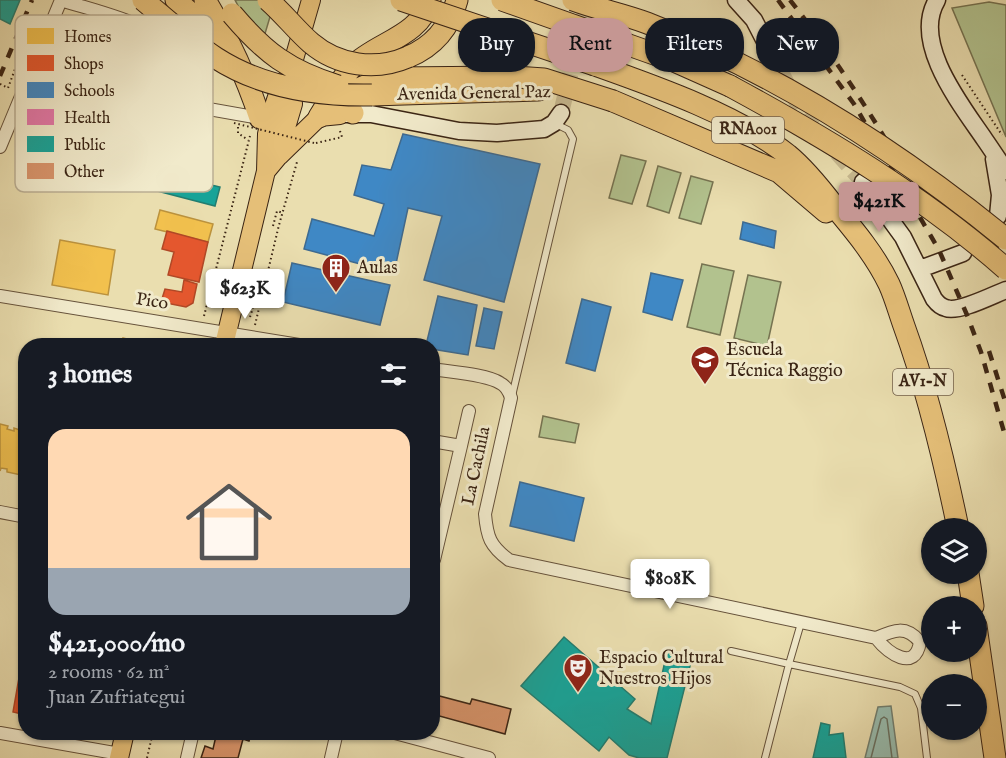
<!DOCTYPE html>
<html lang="en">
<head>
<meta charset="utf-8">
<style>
  body { margin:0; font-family:"IM FELL English",serif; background:#242831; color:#f1f3f6; height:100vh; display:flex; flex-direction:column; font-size:22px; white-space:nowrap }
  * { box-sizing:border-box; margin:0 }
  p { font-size:20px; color:#9ea1a6 }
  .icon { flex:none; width:33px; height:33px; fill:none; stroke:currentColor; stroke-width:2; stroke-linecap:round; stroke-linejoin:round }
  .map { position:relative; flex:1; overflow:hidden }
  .side { position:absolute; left:18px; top:338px; width:422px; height:402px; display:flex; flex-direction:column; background:#171b24; border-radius:24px; box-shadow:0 2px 4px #0004 }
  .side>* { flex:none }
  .hud { position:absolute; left:458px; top:18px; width:458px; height:54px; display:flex; gap:12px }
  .buttons { position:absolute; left:921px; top:518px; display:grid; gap:12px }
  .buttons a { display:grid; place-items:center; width:66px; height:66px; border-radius:50%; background:#171b24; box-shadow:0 2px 4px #0004; font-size:30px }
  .price { position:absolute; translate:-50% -51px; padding:0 14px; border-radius:6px; background:#fff; color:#222; font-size:20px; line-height:39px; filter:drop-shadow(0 2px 3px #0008) }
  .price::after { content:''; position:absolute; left:50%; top:36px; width:18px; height:14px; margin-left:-9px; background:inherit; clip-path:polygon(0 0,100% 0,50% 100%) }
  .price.on { background:#c59692; color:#111 }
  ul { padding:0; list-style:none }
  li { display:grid; align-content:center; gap:12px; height:318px; padding:0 30px }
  li span { display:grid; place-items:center; height:186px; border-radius:18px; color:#555 }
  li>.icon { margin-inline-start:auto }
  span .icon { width:108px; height:108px; fill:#fffc; stroke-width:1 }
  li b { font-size:26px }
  h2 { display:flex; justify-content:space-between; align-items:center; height:72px; padding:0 30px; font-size:26px }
  .pill { padding:0 21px; border-radius:24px; background:#171b24; box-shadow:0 2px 4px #0004; font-size:21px; line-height:54px }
  .pill.on { background:#c59692; color:#111 }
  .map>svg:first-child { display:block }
  .green { fill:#b2c28e; stroke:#767351; stroke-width:1.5 }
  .water { fill:#98bcae; stroke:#727f70; stroke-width:1.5 }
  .homes { fill:#f2c14e; stroke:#bb923d; stroke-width:1.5 }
  .shops { fill:#e4572e; stroke:#b14826; stroke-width:1.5 }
  .schools { fill:#3f88c5; stroke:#3e6a90; stroke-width:1.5 }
  .public { fill:#17a398; stroke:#227d70; stroke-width:1.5 }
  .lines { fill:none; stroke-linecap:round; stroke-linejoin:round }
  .shore { stroke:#697061; stroke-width:1.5 }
  .building { fill:#d7936a; stroke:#3a2414; stroke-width:1.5 }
  .secondary-tunnel { stroke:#c7b990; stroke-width:16; stroke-dasharray:16 8; stroke-linecap:butt }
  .lane-casing { stroke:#66523b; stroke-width:8 }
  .street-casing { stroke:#66523b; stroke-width:14 }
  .secondary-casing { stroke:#3a2414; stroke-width:19 }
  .primary-casing { stroke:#3a2414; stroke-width:20 }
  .highway-casing { stroke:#3a2414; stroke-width:23 }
  .path { stroke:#3a2414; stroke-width:2; stroke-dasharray:1.5 3; stroke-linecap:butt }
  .lane { stroke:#f1eacb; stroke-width:6 }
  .street { stroke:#f1eacb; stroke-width:12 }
  .secondary { stroke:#f1eacb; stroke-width:16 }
  .primary { stroke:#e5bf78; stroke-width:18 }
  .highway { stroke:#e5bf78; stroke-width:21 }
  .rail { stroke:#3a2414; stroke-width:4.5; stroke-dasharray:10 10; stroke-linecap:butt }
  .highway-bridge-casing { stroke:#3a2414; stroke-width:23; stroke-linecap:butt }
  .path-bridge { stroke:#3a2414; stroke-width:2; stroke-dasharray:1.5 3; stroke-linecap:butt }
  .highway-bridge { stroke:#e5bf78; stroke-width:21 }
  .labels { text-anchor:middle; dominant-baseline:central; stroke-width:6; stroke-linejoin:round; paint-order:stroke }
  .shield { fill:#f1eacb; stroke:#715f4b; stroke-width:1.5 }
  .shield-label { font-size:16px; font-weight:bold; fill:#3a2414 }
  .street-label { font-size:18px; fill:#3a2414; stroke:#f1eacb }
  .poi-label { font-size:18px; fill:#3a2414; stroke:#f1eacb; text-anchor:start }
  .key { fill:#f1eacb; stroke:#baaf94; stroke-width:1.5 }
  .key-label { font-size:16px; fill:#3a2414 }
</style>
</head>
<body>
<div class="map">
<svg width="1006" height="758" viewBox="0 0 1006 758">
  <rect width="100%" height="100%" fill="#eadeaf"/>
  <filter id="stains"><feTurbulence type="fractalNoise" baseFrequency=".00333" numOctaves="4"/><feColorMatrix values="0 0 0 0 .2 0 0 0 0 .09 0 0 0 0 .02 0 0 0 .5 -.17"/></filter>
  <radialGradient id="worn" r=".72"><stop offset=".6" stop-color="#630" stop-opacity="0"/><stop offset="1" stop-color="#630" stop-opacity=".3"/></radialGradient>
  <!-- green -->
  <path class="green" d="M235 0H275L264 37 242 13Z
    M989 2 1006 5V137L952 8Z
    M621 155 646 161 632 204 609 198Z
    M658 166 681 173 669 213 647 206Z
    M691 176 713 182 701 224 679 218Z
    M702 264 734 271 720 335 687 327Z
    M748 275 781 282 767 346 734 338Z
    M543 416 579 424 575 443 539 437Z"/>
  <!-- water -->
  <path class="water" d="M891 706 898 758H865L878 707Z"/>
  <!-- homes -->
  <path class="homes" d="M160 210 213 224 208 242 155 229Z
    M60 240 115 250 108 295 52 285Z
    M123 338 150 345H162H121Z
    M0 424 8 426 7 429 14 431V428L26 432V476L7 472V469L1 468 0 471Z"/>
  <!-- shops -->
  <path class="shops" d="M167 231 208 242 199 282 168 275 174 252 162 249Z
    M184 280 197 284 193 303 186 307 161 302 165 289 182 292Z
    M20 672 26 673V715L13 712Z"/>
  <!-- schools -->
  <path class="schools" d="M403 134 540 164 504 302 424 280 442 216 408 208 394 273 304 249 312 219 374 236 384 204 354 195 362 165 391 170Z
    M743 222 776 231 774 248 740 239Z
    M292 263 390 285 380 325 283 302Z
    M651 273 683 280 672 320 643 312Z
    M438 296 477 305 468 355 432 349V345H426Z
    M582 299 611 307 595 371 566 363Z
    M484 308 502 312 494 349 476 346Z
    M520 482 584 498 574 541 510 526Z"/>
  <!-- public -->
  <path class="public" d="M0 0H20L10 24 0 19Z
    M161 173 220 187 215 206 157 191Z
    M564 637 635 699 627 709 651 724 667 652 693 654 667 758H639L629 755 609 737 599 751 521 686Z
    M821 723 830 725 829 735 843 733 846 758H813Z"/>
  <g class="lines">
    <!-- shore -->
    <path class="shore" d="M871 758 881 719 884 717 887 719 892 758"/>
  </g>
  <!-- building -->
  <path class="building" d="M432 694 470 704 472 699 511 709 505 734 432 714Z
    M211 732H252L249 741 243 739 238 758H201L205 746 213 749 216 736 210 735Z"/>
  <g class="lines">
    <!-- secondary-tunnel -->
    <path class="secondary-tunnel" d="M770 51 805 118 818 132
      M561 113 588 0
      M837 153 863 182"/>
    <!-- lane casing -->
    <g class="lane-casing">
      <path id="lane" d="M512 396 573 139 568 130 554 123
        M731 651 789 664 801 623
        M765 758 789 664 900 687 915 694 921 708 927 758"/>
    </g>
    <!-- street casing -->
    <g class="street-casing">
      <path id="street" d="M61 0C97 12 176 27 187 68 191 79 188 93 187 105
        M28 77 260 118
        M0 147 61 0
        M0 296 299 345
        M432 369C449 372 486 374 500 383 506 386 509 391 511 398L485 514C487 537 490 546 509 560L876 638C894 630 906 625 920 642 915 673 888 653 876 638
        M432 441 461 446 434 560 432 559
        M461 446 469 411
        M0 512 26 517
        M391 732 489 758
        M0 733 120 754
        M187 758 193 732
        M331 758 337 732"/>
    </g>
    <!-- secondary casing -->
    <g class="secondary-casing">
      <path id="secondary" d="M736 0 754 20 770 51
        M937 0C911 43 962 106 985 140 992 150 999 161 1006 171
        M341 114H371L459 131 497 133 544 129 554 123 561 113
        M994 159 1000 195 998 216
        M863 182 903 237 934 299C937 303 941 307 946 308 958 313 993 295 1006 290
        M920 269 963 253"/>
    </g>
    <!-- primary casing -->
    <g class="primary-casing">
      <path id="primary" d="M279 156 319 117 340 115
        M267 170 277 158 293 104 291 75
        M224 345 266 171 267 134 273 109 277 97 290 73 311 0
        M119 758 125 732"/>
    </g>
    <!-- highway casing -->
    <g class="highway-casing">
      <path id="highway" d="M176 0 221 41
        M205 0C228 37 246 76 260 118
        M408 57C434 46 450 27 457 0
        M674 61 730 86
        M595 65C657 87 737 115 788 155 805 169 821 189 834 206 854 230 875 255 889 284 895 297 899 312 904 326 928 392 944 460 958 528
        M348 93 347 105 353 113
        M344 95 377 81 392 78 515 77
        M372 95 538 90
        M613 101 779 172 826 212
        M319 117C330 100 339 80 353 66 377 42 420 37 430 0
        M968 573 973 606
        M976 626 995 758"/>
    </g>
    <!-- path -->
    <path class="path" d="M962 75 1002 135
      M0 84 8 88 18 61 21 59
      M238 127V133L248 140
      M316 143 342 137 340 131
      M273 226 277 211 283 213
      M204 316 250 136
      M250 317 253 308
      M255 325 279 225 297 162
      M147 758 153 732"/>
    <!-- lane -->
    <use href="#lane" class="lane"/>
    <!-- street -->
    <use href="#street" class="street"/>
    <!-- secondary -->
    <use href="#secondary" class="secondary"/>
    <!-- primary -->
    <use href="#primary" class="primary"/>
    <!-- highway -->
    <use href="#highway" class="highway"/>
    <!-- rail -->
    <path class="rail" d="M778 0 854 104 939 250 967 315 981 352 1006 439
      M790 0C829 50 864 102 896 157
      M0 76 32 0
      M989 351 1006 404"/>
    <!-- highway-bridge casing -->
    <g class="highway-bridge-casing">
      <path id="highway-bridge" d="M143 0C167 20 190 41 216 58 261 87 319 96 372 95
        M268 0C284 14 296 30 311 43 338 66 376 71 408 57
        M401 0 595 65
        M502 0 674 61
        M573 0C597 9 623 14 647 23 778 74 898 151 1006 239
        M232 14C265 53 289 71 338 86
        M515 77 544 79 613 101
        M730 86C826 138 923 196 1006 269"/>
    </g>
    <!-- path-bridge -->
    <path class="path-bridge" d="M234 123 314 143"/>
    <!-- highway-bridge -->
    <use href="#highway-bridge" class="highway-bridge"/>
  </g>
  <!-- icons -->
  <defs>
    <g id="building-pin" transform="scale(1.5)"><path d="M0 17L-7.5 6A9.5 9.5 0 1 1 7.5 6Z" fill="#8f2418" stroke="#f1eacb"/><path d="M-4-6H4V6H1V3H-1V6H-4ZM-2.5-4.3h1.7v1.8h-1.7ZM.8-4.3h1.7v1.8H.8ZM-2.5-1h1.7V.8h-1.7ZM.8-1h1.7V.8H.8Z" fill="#fff"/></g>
    <g id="university-pin" transform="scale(1.5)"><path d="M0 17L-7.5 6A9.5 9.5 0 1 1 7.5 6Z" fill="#8f2418" stroke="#f1eacb"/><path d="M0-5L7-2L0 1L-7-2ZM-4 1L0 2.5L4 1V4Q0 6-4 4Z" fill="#fff"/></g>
    <g id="theatre-pin" transform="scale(1.5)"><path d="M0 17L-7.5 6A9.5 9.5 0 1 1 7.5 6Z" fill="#8f2418" stroke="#f1eacb"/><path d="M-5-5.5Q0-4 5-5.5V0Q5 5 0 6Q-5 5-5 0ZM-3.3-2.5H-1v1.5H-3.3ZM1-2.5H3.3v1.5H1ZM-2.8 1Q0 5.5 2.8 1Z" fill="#fff"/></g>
  </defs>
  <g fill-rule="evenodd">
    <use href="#building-pin" x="336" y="268"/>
    <use href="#university-pin" x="705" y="360"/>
    <use href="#theatre-pin" x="578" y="668"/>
  </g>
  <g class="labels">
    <!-- shield labels -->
    <g class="shield">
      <rect x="712" y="117" width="72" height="26" rx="4.5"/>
      <rect x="893" y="369" width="60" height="26" rx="4.5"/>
    </g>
    <g class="shield-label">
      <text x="748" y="130">RNA001</text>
      <text x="923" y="382">AV1-N</text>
    </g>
    <!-- street labels -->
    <g class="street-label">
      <text transform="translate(474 94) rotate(-1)">Avenida General Paz</text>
      <text transform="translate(152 302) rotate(9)">Pico</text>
      <text transform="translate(477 466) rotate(-78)">La Cachila</text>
    </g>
    <!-- poi labels -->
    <g class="poi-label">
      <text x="357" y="268">Aulas</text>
      <text x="726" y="350">Escuela<tspan x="726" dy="21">Técnica Raggio</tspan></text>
      <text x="599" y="658">Espacio Cultural<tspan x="599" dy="21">Nuestros Hijos</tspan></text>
    </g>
  </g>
  <!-- legend -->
  <rect x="15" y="15" width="198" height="177" rx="9" class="key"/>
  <rect x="27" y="28" width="27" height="16" fill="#f2c14e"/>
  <rect x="27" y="55" width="27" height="16" fill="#e4572e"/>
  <rect x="27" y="82" width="27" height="16" fill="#3f88c5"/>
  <rect x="27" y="109" width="27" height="16" fill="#e377a8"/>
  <rect x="27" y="136" width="27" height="16" fill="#17a398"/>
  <rect x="27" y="163" width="27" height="16" fill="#d7936a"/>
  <g class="key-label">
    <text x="64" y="42">Homes</text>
    <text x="64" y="69">Shops</text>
    <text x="64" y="96">Schools</text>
    <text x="64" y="123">Health</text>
    <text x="64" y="150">Public</text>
    <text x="64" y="177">Other</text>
  </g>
  <rect width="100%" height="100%" filter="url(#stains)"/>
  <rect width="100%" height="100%" fill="url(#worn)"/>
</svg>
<div class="buttons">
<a><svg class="icon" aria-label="layers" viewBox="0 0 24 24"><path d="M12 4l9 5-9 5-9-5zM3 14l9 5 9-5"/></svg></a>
<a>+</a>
<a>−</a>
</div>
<b class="price on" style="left:879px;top:233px">$421K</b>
<b class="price" style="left:245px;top:320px">$623K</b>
<b class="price" style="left:670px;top:610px">$808K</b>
<div class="hud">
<a class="pill">Buy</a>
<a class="pill on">Rent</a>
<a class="pill">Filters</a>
<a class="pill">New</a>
</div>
<section class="side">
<h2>3 homes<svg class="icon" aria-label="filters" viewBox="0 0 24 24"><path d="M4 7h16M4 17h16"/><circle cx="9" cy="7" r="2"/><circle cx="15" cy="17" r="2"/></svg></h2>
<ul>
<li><span style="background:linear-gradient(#ffd9b3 75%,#9aa5b1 0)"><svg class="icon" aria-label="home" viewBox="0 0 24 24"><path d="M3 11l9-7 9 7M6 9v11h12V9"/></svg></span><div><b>$421,000/mo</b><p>2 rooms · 62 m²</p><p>Juan Zufriategui</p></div></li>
</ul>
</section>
</div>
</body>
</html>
